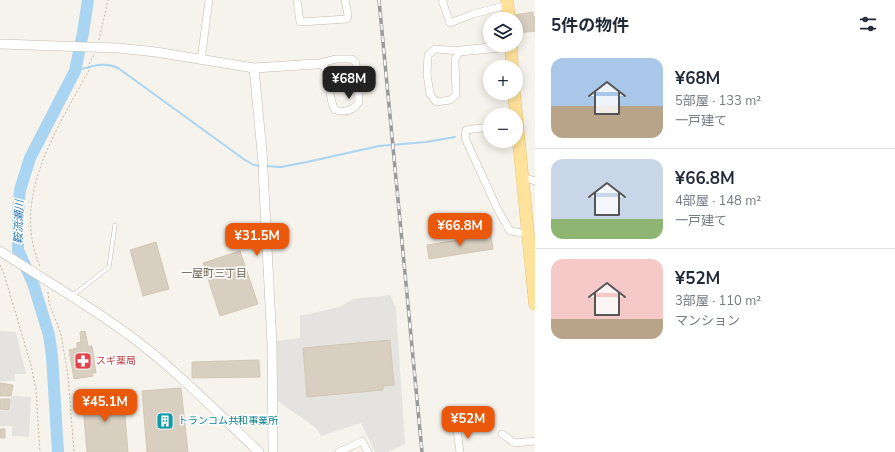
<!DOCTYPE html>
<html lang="ja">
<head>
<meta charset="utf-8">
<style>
  body { margin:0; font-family:"Nunito Sans","Noto Sans JP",sans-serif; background:#f6f6f7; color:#1f2937; height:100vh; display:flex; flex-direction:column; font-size:15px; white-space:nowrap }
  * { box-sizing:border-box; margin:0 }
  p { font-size:13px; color:#747a83 }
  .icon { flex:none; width:22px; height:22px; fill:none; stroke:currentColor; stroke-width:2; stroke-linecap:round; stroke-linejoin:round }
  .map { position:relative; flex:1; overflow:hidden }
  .sheet { display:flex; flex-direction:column; background:#fff; width:360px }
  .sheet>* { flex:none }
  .controls { position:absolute; left:483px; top:12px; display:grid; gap:8px }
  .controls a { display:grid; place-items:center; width:40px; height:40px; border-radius:50%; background:#fff; box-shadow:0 2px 10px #0003; font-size:20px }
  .price { position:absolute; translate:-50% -34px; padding:0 9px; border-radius:8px; background:#ea580c; color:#fff; font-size:13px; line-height:26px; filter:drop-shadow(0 1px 2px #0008) }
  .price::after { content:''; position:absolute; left:50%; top:24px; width:12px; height:9px; margin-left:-6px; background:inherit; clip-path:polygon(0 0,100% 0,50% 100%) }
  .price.on { background:#222; color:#fff }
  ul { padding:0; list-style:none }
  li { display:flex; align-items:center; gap:12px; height:100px; padding:0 16px }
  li+li { border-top:1px solid #e0e1e3 }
  li span { display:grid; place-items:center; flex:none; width:112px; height:80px; border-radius:12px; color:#555 }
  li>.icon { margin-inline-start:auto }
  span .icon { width:48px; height:48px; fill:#fffc; stroke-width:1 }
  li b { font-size:17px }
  h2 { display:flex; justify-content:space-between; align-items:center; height:48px; padding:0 16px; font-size:17px }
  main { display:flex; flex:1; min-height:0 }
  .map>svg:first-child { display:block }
  .parking { fill:#e5e3e0 }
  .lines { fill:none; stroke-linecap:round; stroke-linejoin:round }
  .stream { stroke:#a9d4f2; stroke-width:2 }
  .river { stroke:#a9d4f2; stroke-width:12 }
  .building { fill:#d8cfc1; stroke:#d3c7b4 }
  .service-casing { stroke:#c2bbae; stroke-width:4.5 }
  .minor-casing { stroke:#c2bbae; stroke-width:8 }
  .tertiary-casing { stroke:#c2bbae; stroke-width:10 }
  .primary-casing { stroke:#e6c16a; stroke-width:13 }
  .path { stroke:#c4b79f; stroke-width:1; stroke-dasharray:2 2; stroke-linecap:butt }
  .service { stroke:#fff; stroke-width:3.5 }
  .minor { stroke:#fff; stroke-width:7 }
  .tertiary { stroke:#fff; stroke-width:9 }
  .primary { stroke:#ffe39c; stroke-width:12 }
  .rail-casing { stroke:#9a9a9a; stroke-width:3.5 }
  .rail { stroke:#fff; stroke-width:2; stroke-dasharray:6; stroke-linecap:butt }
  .labels { text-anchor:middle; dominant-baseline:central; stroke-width:3; stroke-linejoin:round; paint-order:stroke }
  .health-label { font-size:10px; fill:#be3a42; stroke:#fff; text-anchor:start }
  .culture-label { font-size:10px; fill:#0d838f; stroke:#fff; text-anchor:start }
  .water-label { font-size:11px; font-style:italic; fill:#2e7ab2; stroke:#fff }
  .neighbourhood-label { font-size:11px; fill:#6e6250; stroke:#fff }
</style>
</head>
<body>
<main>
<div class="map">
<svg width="535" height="452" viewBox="0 0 535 452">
  <rect width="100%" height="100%" fill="#f6f3ec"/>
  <!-- parking -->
  <path class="parking" d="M390 295 396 307 405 444 388 452H375L361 423 321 436 316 428 278 401 276 341 300 338V316L339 307 353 299Z
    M0 331 16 332 26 374H15V381H0Z
    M11 396 31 397 29 437 12 436V426H0V410L10 411Z"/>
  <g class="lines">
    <!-- stream -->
    <path class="stream" d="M75 71C89 67 103 61 118 68L245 160 254 165 261 166
      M265 166 281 167 307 162 379 146 426 142 455 137"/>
    <!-- river -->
    <path class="river" d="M58 452 52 356 49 335 33 283 18 250V213L20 190 30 158 75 71 83 33 88 0"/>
  </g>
  <!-- building -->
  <path class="building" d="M533 12V16L535 17V31L517 33 515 15Z
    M491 235 493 249 429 259 427 245Z
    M156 242 169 289 143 296 130 250Z
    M240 251 258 304 220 316 203 263Z
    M85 331 88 346H92L96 373H92L93 376 74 379 69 350 77 348V343L81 342 80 332Z
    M390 340 394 385 383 386V390L307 397 303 348Z
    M259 360 260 377 192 378V362Z
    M0 383 13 385 11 396H0Z
    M181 388 188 452H147L142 391Z
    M123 392 128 452H87L82 395Z
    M0 399H10L9 410 0 409Z
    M0 429H5V438H0Z"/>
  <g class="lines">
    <!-- service casing -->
    <g class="service-casing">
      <path id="service" d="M72 296 109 267 115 225"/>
    </g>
    <!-- minor casing -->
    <g class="minor-casing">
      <path id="minor" d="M297 0 300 22 347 19 348 15 345 0
        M442 0 450 23 473 14 508 5
        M435 49 460 51 455 59 456 95 450 100 436 102 430 94 427 74 428 55Z
        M336 59H352L356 63 359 102C353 111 345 113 335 110 327 96 332 81 324 66L316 64Z
        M201 60 209 0
        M490 127 466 130 465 138 497 208 510 231 529 234
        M522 177 535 181
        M457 430 460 452
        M502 434 515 443 535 441
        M339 452 362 441 368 452"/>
    </g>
    <!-- tertiary casing -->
    <g class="tertiary-casing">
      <path id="tertiary" d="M0 44 118 48 156 52 254 68 316 64
        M460 51 511 46
        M254 68 263 163
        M263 169 272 344 273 452
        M0 251C46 281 94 308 137 341 181 375 219 414 259 452"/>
    </g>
    <!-- primary casing -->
    <g class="primary-casing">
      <path id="primary" d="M507 0 509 19
        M511 45 512 67
        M514 93 535 304"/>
    </g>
    <!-- path -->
    <path class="path" d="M99 40 108 0
      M0 265 4 274 31 365 36 390 40 452
      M40 266C10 197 58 128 89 70V64L94 55
      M48 292 49 303 61 334 68 376 74 452"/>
    <!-- service -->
    <use href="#service" class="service"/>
    <!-- minor -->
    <use href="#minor" class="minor"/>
    <!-- tertiary -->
    <use href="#tertiary" class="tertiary"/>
    <!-- primary -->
    <use href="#primary" class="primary"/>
    <!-- rail casing -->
    <g class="rail-casing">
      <path id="rail" d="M379 0 422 452"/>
    </g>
    <!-- rail -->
    <use href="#rail" class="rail"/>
  </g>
  <!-- icons -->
  <defs>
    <g id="pharmacy-square" transform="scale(0.9)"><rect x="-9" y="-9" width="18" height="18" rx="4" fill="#e0444e" stroke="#fff"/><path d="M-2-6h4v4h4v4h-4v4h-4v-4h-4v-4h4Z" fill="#fff"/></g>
    <g id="building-square" transform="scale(0.9)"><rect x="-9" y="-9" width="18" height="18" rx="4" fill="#0f9aa8" stroke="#fff"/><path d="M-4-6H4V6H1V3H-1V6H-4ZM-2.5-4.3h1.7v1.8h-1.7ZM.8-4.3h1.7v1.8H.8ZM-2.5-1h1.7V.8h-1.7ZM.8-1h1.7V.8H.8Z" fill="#fff"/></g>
  </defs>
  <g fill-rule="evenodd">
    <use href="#pharmacy-square" x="83" y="361"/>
    <use href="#building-square" x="165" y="421"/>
  </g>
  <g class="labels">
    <!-- health labels -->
    <g class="health-label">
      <text x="96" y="361">スギ薬局</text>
    </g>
    <!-- culture labels -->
    <g class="culture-label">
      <text x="178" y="421">トランコム共和事業所</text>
    </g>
    <!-- water labels -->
    <g class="water-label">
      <text transform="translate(19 222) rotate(-88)">鞍流瀬川</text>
    </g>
    <!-- neighbourhood labels -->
    <g class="neighbourhood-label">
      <text x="214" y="273">一屋町三丁目</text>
    </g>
  </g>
</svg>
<div class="controls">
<a><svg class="icon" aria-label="layers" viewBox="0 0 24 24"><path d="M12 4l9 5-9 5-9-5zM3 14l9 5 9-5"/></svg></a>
<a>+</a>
<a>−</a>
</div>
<b class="price on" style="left:349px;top:100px">¥68M</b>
<b class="price" style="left:460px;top:247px">¥66.8M</b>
<b class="price" style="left:257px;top:257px">¥31.5M</b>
<b class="price" style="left:105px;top:423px">¥45.1M</b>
<b class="price" style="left:468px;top:440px">¥52M</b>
</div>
<section class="sheet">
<h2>5件の物件<svg class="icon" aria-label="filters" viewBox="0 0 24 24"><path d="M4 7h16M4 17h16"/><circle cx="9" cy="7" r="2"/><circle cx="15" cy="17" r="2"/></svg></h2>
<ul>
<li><span style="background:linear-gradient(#a9c7e8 60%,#b9a48a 0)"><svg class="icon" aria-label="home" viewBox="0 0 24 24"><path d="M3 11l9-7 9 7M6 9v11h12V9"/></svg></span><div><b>¥68M</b><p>5部屋 · 133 m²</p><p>一戸建て</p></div></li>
<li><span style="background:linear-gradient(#c9d6e8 75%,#8fb573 0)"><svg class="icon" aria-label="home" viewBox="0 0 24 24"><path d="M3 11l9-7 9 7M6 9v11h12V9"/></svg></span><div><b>¥66.8M</b><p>4部屋 · 148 m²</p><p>一戸建て</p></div></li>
<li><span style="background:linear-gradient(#f6c9c9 75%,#b9a48a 0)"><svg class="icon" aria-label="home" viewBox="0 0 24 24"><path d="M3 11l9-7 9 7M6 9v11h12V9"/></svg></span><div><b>¥52M</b><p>3部屋 · 110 m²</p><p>マンション</p></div></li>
</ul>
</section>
</main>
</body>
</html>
